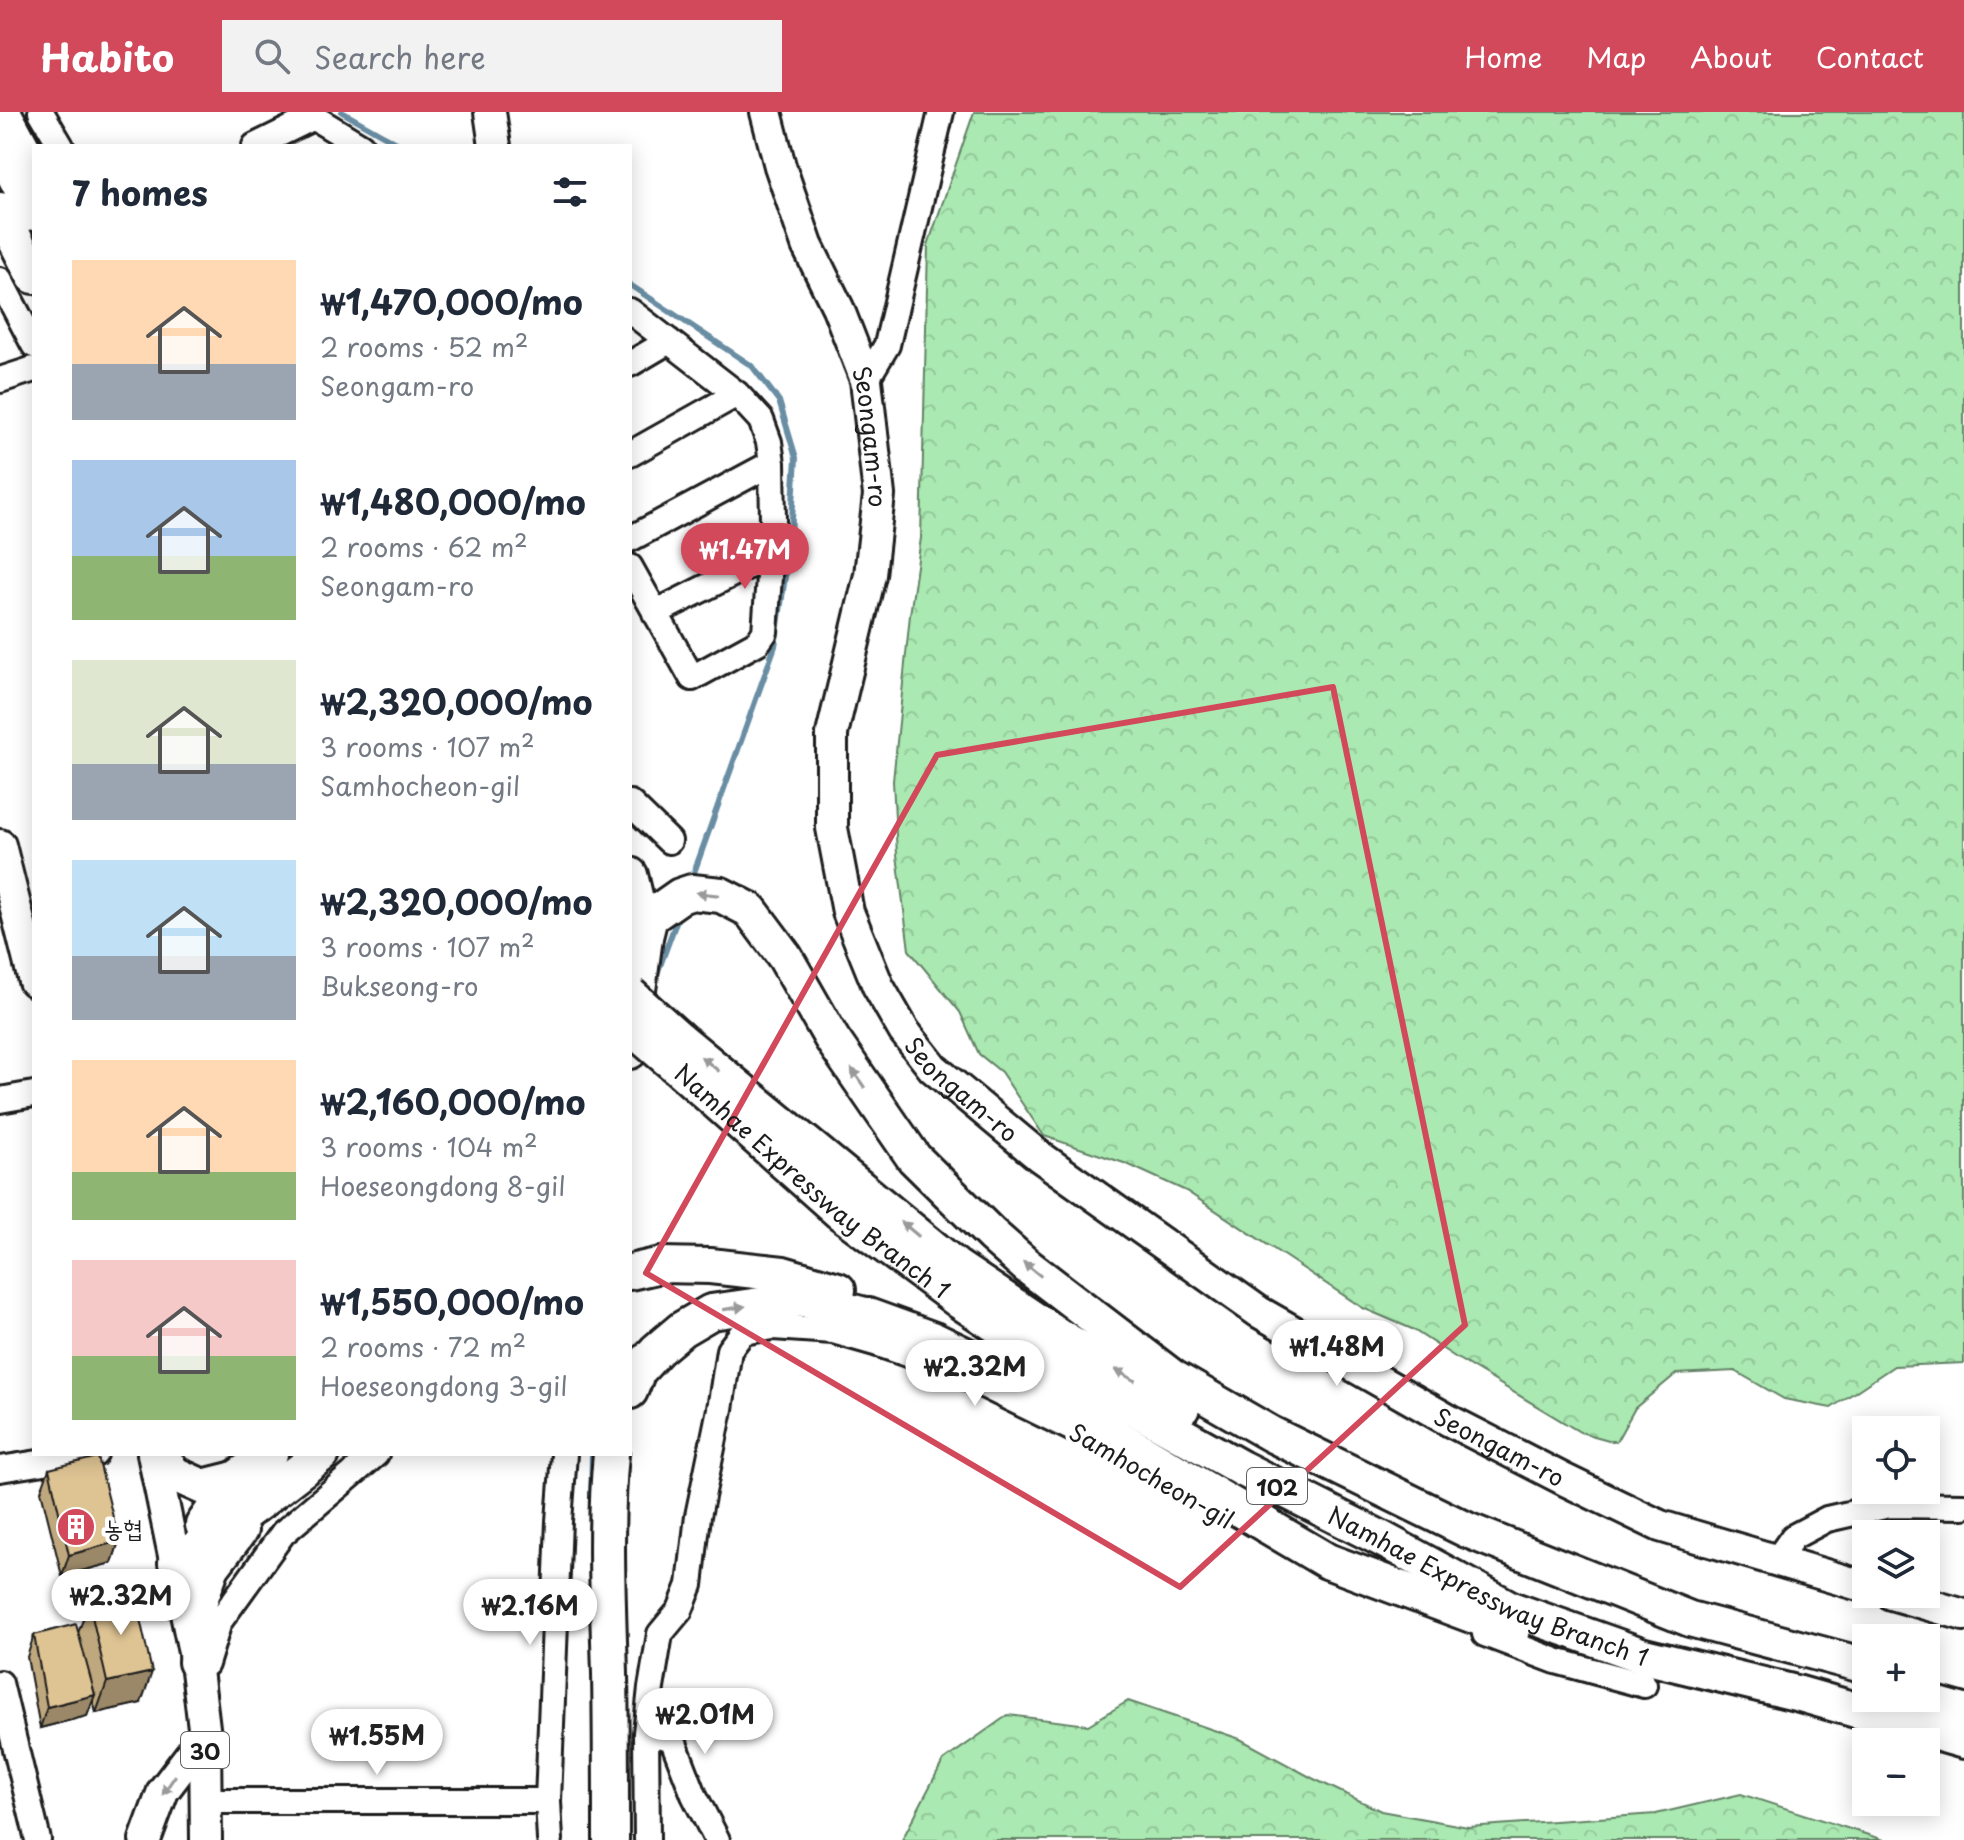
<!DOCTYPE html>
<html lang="en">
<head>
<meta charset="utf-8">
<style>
  body { margin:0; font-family:"Playpen Sans","Poor Story",sans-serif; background:#f2f2f3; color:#1f2937; height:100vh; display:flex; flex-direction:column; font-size:30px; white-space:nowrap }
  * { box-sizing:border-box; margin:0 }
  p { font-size:26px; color:#747a83 }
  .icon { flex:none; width:44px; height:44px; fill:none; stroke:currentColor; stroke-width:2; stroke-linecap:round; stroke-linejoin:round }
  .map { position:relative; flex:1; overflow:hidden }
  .drawer { position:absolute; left:32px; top:32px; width:600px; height:1312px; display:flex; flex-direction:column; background:#fff; border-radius:0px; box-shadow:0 4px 20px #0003 }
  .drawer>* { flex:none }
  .tools { position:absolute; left:1852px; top:1304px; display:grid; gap:16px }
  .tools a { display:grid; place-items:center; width:88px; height:88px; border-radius:0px; background:#fff; box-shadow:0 4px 20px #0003; font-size:40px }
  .price { position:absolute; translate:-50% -68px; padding:0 18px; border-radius:28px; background:#fff; color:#222; font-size:26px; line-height:52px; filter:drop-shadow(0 2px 4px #0008) }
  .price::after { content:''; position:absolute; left:50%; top:48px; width:24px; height:18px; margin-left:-12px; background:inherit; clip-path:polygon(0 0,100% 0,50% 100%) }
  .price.current { background:#d1495b; color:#fff }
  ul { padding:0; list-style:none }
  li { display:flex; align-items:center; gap:24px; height:200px; padding:0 40px }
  li span { display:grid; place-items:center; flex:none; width:224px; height:160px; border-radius:0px; color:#555 }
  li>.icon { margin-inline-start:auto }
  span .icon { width:96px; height:96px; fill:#fffc; stroke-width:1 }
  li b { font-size:34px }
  h2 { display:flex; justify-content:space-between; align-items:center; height:96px; padding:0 40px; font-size:34px }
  header { display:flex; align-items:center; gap:48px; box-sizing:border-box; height:112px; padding:0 40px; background:#d1495b; color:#fff }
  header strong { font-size:38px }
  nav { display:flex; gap:44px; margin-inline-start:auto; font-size:28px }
  .search { width:560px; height:72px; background:#f2f2f3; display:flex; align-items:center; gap:20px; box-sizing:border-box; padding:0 28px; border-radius:0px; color:#747a83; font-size:30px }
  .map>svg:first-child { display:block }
  .forest { fill:url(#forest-crowns); stroke:#638266; stroke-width:2 }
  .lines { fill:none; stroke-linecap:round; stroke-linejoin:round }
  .stream { stroke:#698da3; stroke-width:6 }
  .minor-casing { stroke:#1c1c1c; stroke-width:30 }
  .major-casing { stroke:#1c1c1c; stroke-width:36 }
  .highway-casing { stroke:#1c1c1c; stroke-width:40 }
  .minor { stroke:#fff; stroke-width:24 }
  .major { stroke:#fff; stroke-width:30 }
  .highway { stroke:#fff; stroke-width:34 }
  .highway-bridge-casing { stroke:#1c1c1c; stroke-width:40; stroke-linecap:butt }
  .highway-bridge { stroke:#fff; stroke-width:34 }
  .wall { fill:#bfa87e; stroke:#1c1c1c; stroke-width:2 }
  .shaded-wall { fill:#9b8867; stroke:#1c1c1c; stroke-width:2 }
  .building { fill:#dec393; stroke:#1c1c1c; stroke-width:2 }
  .oneway { fill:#999 }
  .marked { fill:none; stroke:#d1495b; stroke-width:6; stroke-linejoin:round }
  .labels { text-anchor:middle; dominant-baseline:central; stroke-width:8; stroke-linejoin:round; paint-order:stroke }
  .shield { fill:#fff; stroke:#606060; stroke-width:2 }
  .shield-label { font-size:22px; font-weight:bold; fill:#1c1c1c }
  .street-label { font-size:24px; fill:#1c1c1c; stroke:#fff }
  .poi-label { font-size:24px; fill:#1c1c1c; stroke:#fff; text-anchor:start }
</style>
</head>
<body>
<header>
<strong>Habito</strong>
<div class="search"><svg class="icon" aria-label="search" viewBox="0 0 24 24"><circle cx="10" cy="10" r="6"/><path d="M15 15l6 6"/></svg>Search here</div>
<nav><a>Home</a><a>Map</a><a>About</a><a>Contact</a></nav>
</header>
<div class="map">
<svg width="1964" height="1728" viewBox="0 0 1964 1728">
  <defs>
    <pattern id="forest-crowns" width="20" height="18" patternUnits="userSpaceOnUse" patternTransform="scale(2)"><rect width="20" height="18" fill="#aae9b1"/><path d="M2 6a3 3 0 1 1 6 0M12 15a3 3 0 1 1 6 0" fill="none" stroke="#92c798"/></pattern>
  </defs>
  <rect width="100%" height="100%" fill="#fff"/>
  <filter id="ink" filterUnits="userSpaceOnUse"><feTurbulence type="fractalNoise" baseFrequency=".0125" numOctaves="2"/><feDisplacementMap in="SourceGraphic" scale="16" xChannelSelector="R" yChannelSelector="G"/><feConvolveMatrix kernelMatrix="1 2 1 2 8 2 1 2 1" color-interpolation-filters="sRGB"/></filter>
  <g filter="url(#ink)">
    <!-- forest -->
    <path class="forest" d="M974 0H1964V1251L1894 1254 1831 1296 1784 1287 1735 1259 1676 1262 1635 1296 1616 1330 1580 1320 1455 1245 1412 1217 1363 1196 1186 1079 1127 1052 1044 1024 1001 960 979 942 960 900 909 838 897 743 893 669 910 503 921 426 928 133Z
      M1128 1589 1240 1627 1312 1666 1381 1699 1468 1715 1656 1702 1741 1682 1884 1728H902L943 1649 1008 1603 1088 1613Z"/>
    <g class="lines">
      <!-- stream -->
      <path class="stream" d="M342 0 402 34
        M630 173 752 254 779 289 796 346 791 422 775 534 691 769
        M654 870 679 802
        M591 1398 592 1342"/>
      <!-- minor casing -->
      <g class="minor-casing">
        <path id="minor" d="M41 0 61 34
          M305 0 361 34
          M255 34 314 5
          M0 168 34 233
          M630 199 737 282 761 308 769 330 772 351 773 409 765 520 758 530 692 566 630 455
          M630 252 669 229
          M0 268 34 257
          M866 268 887 233 941 0
          M630 342 737 282
          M630 427 772 351
          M655 501 770 443
          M630 691 669 729
          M0 988 34 982
          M0 1357 95 1342
          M1776 1449 1793 1425 1827 1407 1889 1393 1964 1394
          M1485 1522 1556 1549 1644 1573
          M206 1552 219 1510 283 1421 376 1342
          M0 1571 38 1728
          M646 1621 672 1626 694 1683 717 1728
          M205 1689H548
          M550 1728 548 1689 559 1409 564 1342
          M647 1728 646 1621 651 1576 660 1522 680 1498 690 1473 698 1404 720 1297 729 1238 743 1220 773 1215 833 1219 875 1231 948 1256 1077 1319"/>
      </g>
      <!-- major casing -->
      <g class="major-casing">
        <g id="major">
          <path d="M490 0 495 34"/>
          <path id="s1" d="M766 0 780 54 807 133 838 196 866 268 879 383 870 463 832 622V716L848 800 878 874 904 919 933 956 1039 1044 1259 1200 1450 1309 1565 1368 1660 1414 1866 1475"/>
          <path d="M0 733 34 869"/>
          <path d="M153 1342 196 1550 205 1624 206 1728"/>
          <path d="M1891 1482 1964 1503"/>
          <path d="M145 1728 163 1679 205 1624"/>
        </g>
      </g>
      <!-- highway casing -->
      <g class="highway-casing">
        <g id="highway">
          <path d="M3 0 32 54"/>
          <path d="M0 35 34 101"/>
          <path d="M0 98 34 164"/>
          <path d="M630 763 645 825 643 830"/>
          <path d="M678 926 955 1154 1062 1226 1182 1296"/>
          <path d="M630 939 645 825 650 805 680 784 692 780 721 783 750 798 785 845 832 927 914 1046 992 1123 1027 1154 1172 1265 1271 1322 1467 1418 1690 1507 1866 1554"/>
          <path id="s2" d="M675 953 840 1100 961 1190 1057 1253 1241 1356 1382 1427 1511 1497 1644 1544 1800 1582 1964 1629"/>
          <path d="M630 1160 661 1153 710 1154 783 1162 838 1178"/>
          <path d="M630 1279 638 1259 657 1238 682 1217 711 1200 803 1187 865 1203 934 1228 1036 1277 1327 1449 1512 1518"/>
          <path d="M159 1342 174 1362 203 1375 235 1367"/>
          <path d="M611 1342C604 1416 608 1489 610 1562 611 1618 611 1673 611 1728"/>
          <path d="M203 1413 235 1367 270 1342"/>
          <path d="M176 1451 261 1389 322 1342"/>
          <path d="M196 1550 200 1488 212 1455 240 1418"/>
          <path d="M1914 1586 1964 1600"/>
        </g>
      </g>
      <!-- minor -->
      <use href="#minor" class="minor"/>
      <!-- major -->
      <use href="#major" class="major"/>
      <!-- highway -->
      <use href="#highway" class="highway"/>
      <!-- highway-bridge casing -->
      <g class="highway-bridge-casing">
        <path id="highway-bridge" d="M630 883 678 926
          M633 917 675 953"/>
      </g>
      <!-- highway-bridge -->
      <use href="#highway-bridge" class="highway-bridge"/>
    </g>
    <!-- wall -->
    <path class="wall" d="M49 1357 119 1429 112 1451 62 1464 41 1379Z
      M89 1491 141 1591 96 1601 93 1588 87 1604 40 1616 27 1545 34 1523 78 1521Z"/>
    <!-- shaded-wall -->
    <path class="shaded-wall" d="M119 1429 112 1451 62 1464 69 1443Z
      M152 1560 141 1591 96 1601 107 1570Z
      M95 1583 87 1604 40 1616 47 1595Z"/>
    <!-- building -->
    <path class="building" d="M98 1345 119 1429 69 1443 49 1357Z
      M134 1480 152 1560 107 1570 89 1491Z
      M76 1512 95 1583 47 1595 34 1523Z"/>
    <!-- one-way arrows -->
    <defs><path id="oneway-solid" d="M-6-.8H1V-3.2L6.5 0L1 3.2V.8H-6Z" transform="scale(2)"/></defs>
    <g class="oneway">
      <use href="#oneway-solid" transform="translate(708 782) rotate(-173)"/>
      <use href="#oneway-solid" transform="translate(710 952) rotate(-141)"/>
      <use href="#oneway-solid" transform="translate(858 966) rotate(-124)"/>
      <use href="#oneway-solid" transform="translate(910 1117) rotate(-140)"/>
      <use href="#oneway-solid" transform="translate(1032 1157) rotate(-141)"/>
      <use href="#oneway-solid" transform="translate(734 1196) rotate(-9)"/>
      <use href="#oneway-solid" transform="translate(1125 1263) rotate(-150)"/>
      <use href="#oneway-solid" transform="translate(169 1673) rotate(124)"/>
    </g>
  </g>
  <!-- marked area -->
  <path class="marked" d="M1333 575 1465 1213 1180 1475 646 1161 937 643Z"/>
  <!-- icons -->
  <defs>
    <g id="building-disc" transform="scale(2)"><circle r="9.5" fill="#d1495b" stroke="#fff"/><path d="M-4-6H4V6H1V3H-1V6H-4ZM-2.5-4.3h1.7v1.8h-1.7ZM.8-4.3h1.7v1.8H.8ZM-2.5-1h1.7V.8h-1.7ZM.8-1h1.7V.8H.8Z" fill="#fff"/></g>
  </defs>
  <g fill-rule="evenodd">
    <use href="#building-disc" x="76" y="1415"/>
  </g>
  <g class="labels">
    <!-- shield labels -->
    <g class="shield">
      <rect x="1247" y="1356" width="60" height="36" rx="6"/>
      <rect x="181" y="1620" width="48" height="36" rx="6"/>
    </g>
    <g class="shield-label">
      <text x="1277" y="1374">102</text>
      <text x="205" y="1638">30</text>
    </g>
    <!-- street labels -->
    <g class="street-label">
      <text stroke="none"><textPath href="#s1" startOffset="344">Seongam-ro</textPath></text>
      <text stroke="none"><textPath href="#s1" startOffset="1040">Seongam-ro</textPath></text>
      <text stroke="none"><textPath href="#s2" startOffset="180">Namhae Expressway Branch 1</textPath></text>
      <text stroke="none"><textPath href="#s1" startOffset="1688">Seongam-ro</textPath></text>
      <text transform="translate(1152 1363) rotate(30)">Samhocheon-gil</text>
      <text stroke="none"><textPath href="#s2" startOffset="972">Namhae Expressway Branch 1</textPath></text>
    </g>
    <!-- poi labels -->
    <g class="poi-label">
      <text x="104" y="1415">농협</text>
    </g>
  </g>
</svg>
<div class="tools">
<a><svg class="icon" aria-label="locate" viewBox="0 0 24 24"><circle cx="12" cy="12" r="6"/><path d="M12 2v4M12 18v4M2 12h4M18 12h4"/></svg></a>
<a><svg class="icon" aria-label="layers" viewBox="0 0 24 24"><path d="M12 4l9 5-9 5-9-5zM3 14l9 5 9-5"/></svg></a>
<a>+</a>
<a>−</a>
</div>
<b class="price current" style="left:745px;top:479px">₩1.47M</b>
<b class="price" style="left:1337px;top:1276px">₩1.48M</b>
<b class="price" style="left:975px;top:1296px">₩2.32M</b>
<b class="price" style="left:121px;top:1525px">₩2.32M</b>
<b class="price" style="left:530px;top:1535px">₩2.16M</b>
<b class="price" style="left:705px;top:1644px">₩2.01M</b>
<b class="price" style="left:377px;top:1665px">₩1.55M</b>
<section class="drawer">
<h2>7 homes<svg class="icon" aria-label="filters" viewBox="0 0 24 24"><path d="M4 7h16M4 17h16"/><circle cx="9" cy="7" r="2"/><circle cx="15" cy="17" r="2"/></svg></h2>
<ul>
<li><span style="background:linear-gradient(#ffd9b3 65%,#9aa5b1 0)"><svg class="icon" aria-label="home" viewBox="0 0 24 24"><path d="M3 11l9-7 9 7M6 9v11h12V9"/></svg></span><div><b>₩1,470,000/mo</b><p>2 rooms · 52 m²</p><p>Seongam-ro</p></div></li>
<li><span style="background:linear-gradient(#a9c7e8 60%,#8fb573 0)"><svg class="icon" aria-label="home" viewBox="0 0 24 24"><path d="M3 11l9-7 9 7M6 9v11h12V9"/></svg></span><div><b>₩1,480,000/mo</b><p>2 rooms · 62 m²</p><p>Seongam-ro</p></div></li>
<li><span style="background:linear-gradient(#dfe7d0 65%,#9aa5b1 0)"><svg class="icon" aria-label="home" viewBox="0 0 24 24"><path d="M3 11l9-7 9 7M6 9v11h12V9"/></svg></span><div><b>₩2,320,000/mo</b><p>3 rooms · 107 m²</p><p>Samhocheon-gil</p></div></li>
<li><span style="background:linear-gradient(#bfe0f5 60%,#9aa5b1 0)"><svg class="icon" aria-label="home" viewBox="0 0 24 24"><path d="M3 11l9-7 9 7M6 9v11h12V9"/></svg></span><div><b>₩2,320,000/mo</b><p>3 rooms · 107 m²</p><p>Bukseong-ro</p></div></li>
<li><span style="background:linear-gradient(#ffd9b3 70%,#8fb573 0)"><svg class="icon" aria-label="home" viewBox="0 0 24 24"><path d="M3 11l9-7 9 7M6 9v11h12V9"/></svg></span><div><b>₩2,160,000/mo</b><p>3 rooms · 104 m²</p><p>Hoeseongdong 8-gil</p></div></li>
<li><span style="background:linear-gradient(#f6c9c9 60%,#8fb573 0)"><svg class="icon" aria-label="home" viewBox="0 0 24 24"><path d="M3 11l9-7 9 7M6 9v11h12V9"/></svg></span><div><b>₩1,550,000/mo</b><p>2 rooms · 72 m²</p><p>Hoeseongdong 3-gil</p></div></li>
</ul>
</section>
</div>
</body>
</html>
